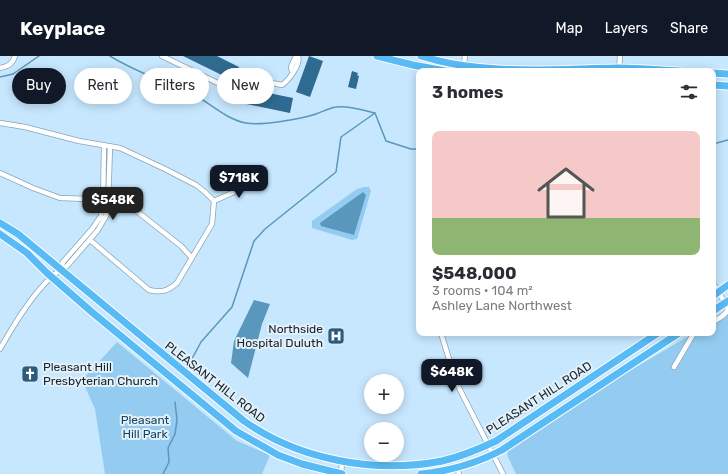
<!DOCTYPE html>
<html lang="en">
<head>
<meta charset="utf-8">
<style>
  body { margin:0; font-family:Rubik,sans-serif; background:#f2f2f3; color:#2b2b33; height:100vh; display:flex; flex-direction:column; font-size:15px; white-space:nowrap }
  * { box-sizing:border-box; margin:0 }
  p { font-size:13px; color:#7c7c81 }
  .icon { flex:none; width:22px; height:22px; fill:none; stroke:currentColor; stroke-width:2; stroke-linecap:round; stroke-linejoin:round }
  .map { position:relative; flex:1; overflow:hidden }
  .drawer { position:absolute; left:416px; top:12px; width:300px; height:268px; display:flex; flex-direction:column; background:#fff; border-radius:8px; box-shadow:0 2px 10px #0003 }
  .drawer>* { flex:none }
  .top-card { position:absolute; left:12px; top:12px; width:344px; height:36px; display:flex; gap:8px }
  .fabs { position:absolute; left:364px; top:318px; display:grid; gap:8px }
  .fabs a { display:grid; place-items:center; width:40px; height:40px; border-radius:50%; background:#fff; box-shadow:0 2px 10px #0003; font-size:20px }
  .price { position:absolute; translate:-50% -34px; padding:0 9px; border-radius:8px; background:#111827; color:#fff; font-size:13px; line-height:26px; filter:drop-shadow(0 1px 2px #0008) }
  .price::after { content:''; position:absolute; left:50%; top:24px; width:12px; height:9px; margin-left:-6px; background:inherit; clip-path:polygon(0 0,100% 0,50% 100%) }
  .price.active { background:#222; color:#fff }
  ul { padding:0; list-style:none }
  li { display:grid; align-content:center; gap:8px; height:212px; padding:0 16px }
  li+li { border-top:1px solid #e1e1e2 }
  li span { display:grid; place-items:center; height:124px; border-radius:8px; color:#555 }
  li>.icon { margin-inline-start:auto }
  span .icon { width:72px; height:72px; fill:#fffc; stroke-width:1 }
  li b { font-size:17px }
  h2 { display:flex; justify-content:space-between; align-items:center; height:48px; padding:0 16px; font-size:17px }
  .tag { padding:0 14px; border-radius:18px; background:#fff; box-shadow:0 2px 10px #0003; font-size:14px; line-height:36px }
  .tag.active { background:#111827; color:#fff }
  header { display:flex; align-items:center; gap:24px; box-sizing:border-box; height:56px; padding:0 20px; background:#111827; color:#fff }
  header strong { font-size:19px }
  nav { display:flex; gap:22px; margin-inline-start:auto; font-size:14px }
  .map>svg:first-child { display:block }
  .green { fill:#94ccf1 }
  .water { fill:#5a97bd }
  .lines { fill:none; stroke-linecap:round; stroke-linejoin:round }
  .stream { stroke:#5a97bd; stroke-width:1.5 }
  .building { fill:#2f6b90 }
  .minor-casing { stroke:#86a6bb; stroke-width:6 }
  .highway-casing { stroke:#fff; stroke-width:9 }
  .minor { stroke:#fff; stroke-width:4.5 }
  .highway { stroke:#58bbf6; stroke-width:7 }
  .labels { text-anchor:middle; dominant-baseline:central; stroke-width:4; stroke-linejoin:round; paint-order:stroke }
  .poi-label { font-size:12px; fill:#17232b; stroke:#e4f1fa; text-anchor:end }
  .street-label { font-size:12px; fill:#17232b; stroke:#e4f1fa }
  .park-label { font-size:12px; fill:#144560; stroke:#e4f1fa }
</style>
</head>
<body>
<header>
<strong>Keyplace</strong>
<nav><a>Map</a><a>Layers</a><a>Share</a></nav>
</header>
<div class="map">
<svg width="728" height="418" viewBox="0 0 728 418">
  <rect width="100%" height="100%" fill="#c6e7fe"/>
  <!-- green -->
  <path class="green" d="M364 131H369L371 135 357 183 352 184 312 172V165L357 133Z
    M728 258V418H516L507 399 509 393 590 338 670 291 694 277H713V266Z
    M117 286 237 385 270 399 262 418H105L95 353 82 324Z"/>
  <!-- water -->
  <path class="water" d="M363 136 366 139 354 179 321 170 320 167Z
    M254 244 270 248 262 268 248 322 231 307 234 285Z"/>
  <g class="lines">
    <!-- stream -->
    <path class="stream" d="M110 0C136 16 165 26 193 38 210 47 227 64 246 67 261 70 301 63 316 58 322 56 329 52 336 51 348 49 363 54 375 57
      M0 21 13 18 39 0
      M375 57 386 85 411 93H419
      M713 88 728 84
      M187 312 201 286 232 251 254 185 265 173 336 116 341 81 375 57
      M163 418 169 406 168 392 175 378 177 364 175 346"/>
  </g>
  <!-- building -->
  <path class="building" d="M183 0H217L239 11 232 24Z
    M309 0 323 5 310 41 296 36Z
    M352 15 358 17 357 19 359 20 356 33 348 31Z
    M245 32 293 42 290 57 242 47Z"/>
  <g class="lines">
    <!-- minor casing -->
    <g class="minor-casing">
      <path id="minor" d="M162 0 226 31C235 32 240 26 248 22L282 29C289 24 301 8 298 0
        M0 12C8 10 12 9 15 0
        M619 14 620 0
        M292 15 291 11 296 0
        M463 15 465 0
        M0 67 25 71 79 85 120 92 165 113 196 129 205 136 214 145 212 168 177 227C168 235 161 237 149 234L90 184
        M0 117 33 132 60 142 118 144 129 149 181 190 192 202
        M214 145 259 125
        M60 213 63 206 92 173 101 160 103 150 104 89
        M713 227 728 252C727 259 719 262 713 266
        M441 277 456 326 503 418
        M0 293C14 268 41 222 67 210L98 174 106 160 108 150 110 90
        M674 311 694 277
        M457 411 459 418
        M341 418 342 406"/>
    </g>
    <!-- highway casing -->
    <g class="highway-casing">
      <path id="highway" d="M377 0 413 9 445 15
        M421 0C484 20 553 13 618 12 638 12 658 14 679 15
        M713 17 728 18
        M713 29 728 30
        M0 167 18 178 244 365C299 404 375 418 442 405 460 401 479 393 496 385L658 277
        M0 178 27 197 47 217 93 257 236 375 278 399 302 408 342 418
        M713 240 728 229
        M713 255 728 245
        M421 418C450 415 477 407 502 394L679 277"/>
    </g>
    <!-- minor -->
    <use href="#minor" class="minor"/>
    <!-- highway -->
    <use href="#highway" class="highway"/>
  </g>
  <!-- icons -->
  <defs>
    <g id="hospital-square" transform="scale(0.9)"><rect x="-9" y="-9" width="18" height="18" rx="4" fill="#2b5c7a" stroke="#e4f1fa"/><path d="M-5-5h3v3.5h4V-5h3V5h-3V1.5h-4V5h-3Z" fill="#fff"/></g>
    <g id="church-square" transform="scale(0.9)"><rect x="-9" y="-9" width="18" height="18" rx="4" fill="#2b5c7a" stroke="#e4f1fa"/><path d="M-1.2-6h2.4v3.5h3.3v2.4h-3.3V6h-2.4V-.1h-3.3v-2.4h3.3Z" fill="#fff"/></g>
  </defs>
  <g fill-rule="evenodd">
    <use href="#hospital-square" x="336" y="280"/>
    <use href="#church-square" x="30" y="318"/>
  </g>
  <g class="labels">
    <!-- poi labels -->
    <g class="poi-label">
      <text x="323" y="273">Northside<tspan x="323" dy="14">Hospital Duluth</tspan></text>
      <text x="43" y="311" text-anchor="start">Pleasant Hill<tspan x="43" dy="14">Presbyterian Church</tspan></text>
    </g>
    <!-- street labels -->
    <g class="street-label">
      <text transform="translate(215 326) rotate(38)">PLEASANT HILL ROAD</text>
      <text transform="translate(539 342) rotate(-33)">PLEASANT HILL ROAD</text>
    </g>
    <!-- park labels -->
    <g class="park-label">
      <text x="145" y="364">Pleasant<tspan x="145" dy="14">Hill Park</tspan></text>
    </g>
  </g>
</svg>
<div class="fabs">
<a>+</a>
<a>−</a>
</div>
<b class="price" style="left:239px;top:143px">$718K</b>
<b class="price active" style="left:113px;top:165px">$548K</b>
<b class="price" style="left:452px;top:337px">$648K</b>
<div class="top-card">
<a class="tag active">Buy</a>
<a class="tag">Rent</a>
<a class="tag">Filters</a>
<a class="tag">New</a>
</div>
<section class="drawer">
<h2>3 homes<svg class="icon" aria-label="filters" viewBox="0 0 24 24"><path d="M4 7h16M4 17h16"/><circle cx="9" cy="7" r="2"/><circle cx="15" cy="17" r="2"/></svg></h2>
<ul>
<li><span style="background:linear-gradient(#f6c9c9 70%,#8fb573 0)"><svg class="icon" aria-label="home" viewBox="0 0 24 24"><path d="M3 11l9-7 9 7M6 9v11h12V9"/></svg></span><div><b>$548,000</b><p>3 rooms · 104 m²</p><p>Ashley Lane Northwest</p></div></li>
</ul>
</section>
</div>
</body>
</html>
